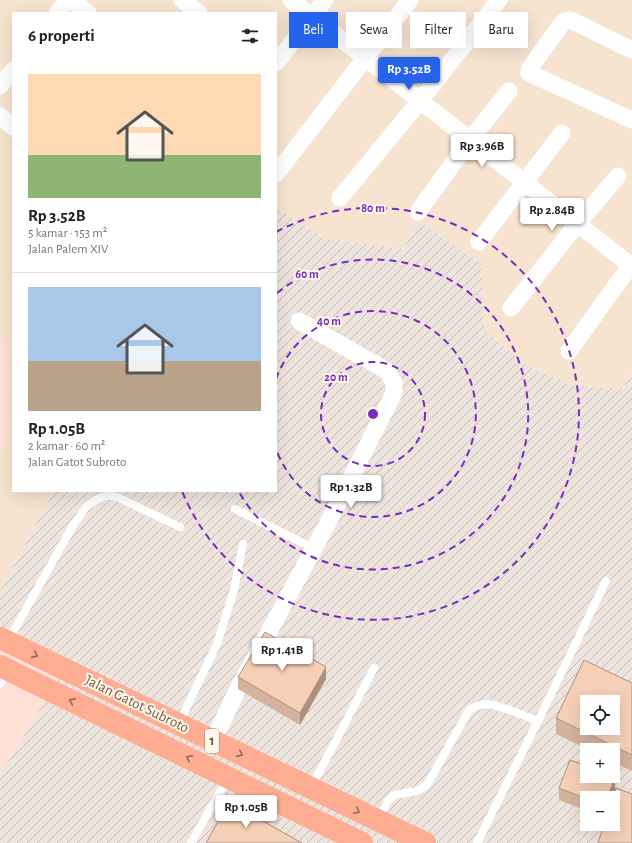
<!DOCTYPE html>
<html lang="id">
<head>
<meta charset="utf-8">
<style>
  body { margin:0; font-family:"Alegreya Sans",sans-serif; background:#f2f2f2; color:#222; height:100vh; display:flex; flex-direction:column; font-size:15px; white-space:nowrap }
  * { box-sizing:border-box; margin:0 }
  p { font-size:13px; color:#767676 }
  .icon { flex:none; width:22px; height:22px; fill:none; stroke:currentColor; stroke-width:2; stroke-linecap:round; stroke-linejoin:round }
  .map { position:relative; flex:1; overflow:hidden }
  .details { position:absolute; left:12px; top:12px; width:265px; height:480px; display:flex; flex-direction:column; background:#fff; border-radius:0px; box-shadow:0 4px 16px #0002 }
  .details>* { flex:none }
  .hud { position:absolute; left:289px; top:12px; width:283px; height:36px; display:flex; gap:8px }
  .buttons { position:absolute; left:580px; top:695px; display:grid; gap:8px }
  .buttons a { display:grid; place-items:center; width:40px; height:40px; border-radius:0px; background:#fff; box-shadow:0 4px 16px #0002; font-size:20px }
  .price { position:absolute; translate:-50% -34px; padding:0 9px; border-radius:4px; background:#fff; color:#222; font-size:13px; line-height:26px; filter:drop-shadow(0 1px 2px #0008) }
  .price::after { content:''; position:absolute; left:50%; top:24px; width:12px; height:9px; margin-left:-6px; background:inherit; clip-path:polygon(0 0,100% 0,50% 100%) }
  .price.active { background:#2563eb; color:#fff }
  ul { padding:0; list-style:none }
  li { display:grid; align-content:center; gap:8px; height:212px; padding:0 16px }
  li+li { border-top:1px solid #e0e0e0 }
  li span { display:grid; place-items:center; height:124px; border-radius:0px; color:#555 }
  li>.icon { margin-inline-start:auto }
  span .icon { width:72px; height:72px; fill:#fffc; stroke-width:1 }
  li b { font-size:17px }
  h2 { display:flex; justify-content:space-between; align-items:center; height:48px; padding:0 16px; font-size:17px }
  .tag { padding:0 14px; border-radius:0px; background:#fff; box-shadow:0 4px 16px #0002; font-size:14px; line-height:36px }
  .tag.active { background:#2563eb; color:#fff }
  .map>svg:first-child { display:block }
  .residential { fill:#f6e4d0 }
  .commercial { fill:#ffe1d5 }
  .industrial { fill:url(#industrial-furrows); fill-rule:evenodd }
  .lines { fill:none; stroke-linecap:round; stroke-linejoin:round }
  .lane { stroke:#fff; stroke-width:8 }
  .street { stroke:#fff; stroke-width:17 }
  .highway { stroke:#fead93; stroke-width:22 }
  .wall { fill:#d4b29d }
  .shaded-wall { fill:#ac9180 }
  .building { fill:#f6cfb7; stroke:#ac9180; fill-rule:evenodd }
  .oneway { stroke:#936855 }
  .ring { fill:none; stroke:#7b2cbf; stroke-width:2; stroke-dasharray:7 5 }
  .labels { text-anchor:middle; dominant-baseline:central; stroke-width:4; stroke-linejoin:round; paint-order:stroke }
  .shield { fill:#fff6ea; stroke:#a08777; stroke-width:1 }
  .shield-label { font-size:14px; font-weight:bold; fill:#785746 }
  .street-label { font-size:15px; fill:#785746; stroke:#fff6ea }
  .centre { fill:#7b2cbf; stroke:#fff6ea; stroke-width:2 }
  .ring-label { font-size:12px; text-anchor:middle; font-weight:bold; fill:#7b2cbf; stroke:#fff6ea; stroke-width:4; stroke-linejoin:round; paint-order:stroke }
</style>
</head>
<body>
<div class="map">
<svg width="632" height="843" viewBox="0 0 632 843">
  <defs>
    <pattern id="industrial-furrows" width="10" height="10" patternUnits="userSpaceOnUse"><rect width="10" height="10" fill="#ede4dd"/><path d="M-1 1l2-2M0 10L10 0M9 11l2-2" fill="none" stroke="#c5bcb5"/></pattern>
  </defs>
  <rect width="100%" height="100%" fill="#fef3e2"/>
  <!-- residential -->
  <path class="residential" d="M0 0H632V370L623 389 571 385 530 367 484 330 481 263 419 221 403 249 325 238 276 208V13H13V351L0 341Z
    M13 423V491H54L0 591V451Z"/>
  <!-- commercial -->
  <path class="commercial" d="M0 341 13 351V423L0 451Z
    M0 628 70 660 0 775Z"/>
  <!-- industrial -->
  <path class="industrial" d="M276 208 325 238 403 249 419 221 481 263 484 330 530 367 571 385 623 389 632 370V843H0V775L70 660 0 628V591L54 491H276ZM587 702H613V728H587ZM587 750H613V776H587ZM587 798H613V824H587Z"/>
  <g class="lines">
    <!-- lane -->
    <path class="lane" d="M235 509 313 548
      M8 641 71 529 86 507 97 499 109 495 119 498 180 527
      M0 684 9 671
      M538 721 606 581
      M179 723 217 644 234 590 243 544
      M311 788 374 668
      M378 820 388 801 394 795 417 791 427 785 469 710C474 707 481 704 487 704 500 705 524 716 538 721L477 843
      M191 843 228 778"/>
    <!-- street -->
    <path class="street" d="M71 0 88 13
      M182 0 199 13
      M291 0 624 260 628 267 625 273 569 351
      M57 13 67 0
      M632 50 571 20H567L563 22 530 68 529 73 632 120
      M276 63 325 0
      M0 86 13 70
      M0 116 13 127
      M276 174 410 0
      M340 198 420 101 499 0
      M418 212 470 140 509 91
      M479 242 562 133
      M511 308 577 224 618 176
      M213 741 237 691 332 515 394 393V383L387 371 299 321"/>
    <!-- highway -->
    <path class="highway" d="M0 638 425 843
      M0 666 362 843"/>
  </g>
  <!-- wall -->
  <path class="wall" d="M238 677 326 679 300 725 238 689Z
    M632 683V771L613 762V750H589L556 734V718Z
    M559 788 615 789 587 798V811L559 800Z"/>
  <!-- shaded-wall -->
  <path class="shaded-wall" d="M326 667V679L300 725V713Z
    M615 777V789L612 798H607Z"/>
  <!-- building -->
  <path class="building" d="M265 632 326 667 300 713 238 677Z
    M584 660 632 683V755L556 718ZM587 702H613V728H587Z
    M570 760 587 766V776H613L615 777 607 798H587V799L559 788Z
    M616 788 632 794V843H598L604 824H613V798Z
    M229 802 302 843H206Z"/>
  <!-- one-way arrows -->
  <defs><path id="oneway-chevron" d="M-2-3.5L2.5 0L-2 3.5" fill="none" stroke-width="1.6" stroke-linecap="round" stroke-linejoin="round"/></defs>
  <g class="oneway">
    <use href="#oneway-chevron" transform="translate(35 655) rotate(26)"/>
    <use href="#oneway-chevron" transform="translate(72 701) rotate(-154)"/>
    <use href="#oneway-chevron" transform="translate(240 754) rotate(26)"/>
    <use href="#oneway-chevron" transform="translate(189 758) rotate(-154)"/>
    <use href="#oneway-chevron" transform="translate(357 811) rotate(26)"/>
  </g>
  <!-- distance rings -->
  <g class="ring">
    <circle cx="373" cy="414" r="52"/>
    <path d="M276 379A103 103 0 1 1 276 449"/>
    <path d="M277 293A155 155 0 1 1 239 492"/>
    <path d="M276 232A206 206 0 1 1 182 491"/>
  </g>
  <g class="labels">
    <!-- shield labels -->
    <rect class="shield" x="205" y="729" width="14" height="24" rx="3"/>
    <g class="shield-label">
      <text x="212" y="741">1</text>
    </g>
    <!-- street labels -->
    <g class="street-label">
      <text transform="translate(137 704) rotate(26)">Jalan Gatot Subroto</text>
    </g>
  </g>
  <circle cx="373" cy="414" r="6" class="centre"/>
  <g class="ring-label">
    <text x="373" y="212">80 m</text>
    <text x="307" y="278">60 m</text>
    <text x="329" y="325">40 m</text>
    <text x="336" y="381">20 m</text>
  </g>
</svg>
<div class="buttons">
<a><svg class="icon" aria-label="locate" viewBox="0 0 24 24"><circle cx="12" cy="12" r="6"/><path d="M12 2v4M12 18v4M2 12h4M18 12h4"/></svg></a>
<a>+</a>
<a>−</a>
</div>
<b class="price active" style="left:409px;top:91px">Rp 3.52B</b>
<b class="price" style="left:482px;top:168px">Rp 3.96B</b>
<b class="price" style="left:552px;top:232px">Rp 2.84B</b>
<b class="price" style="left:351px;top:509px">Rp 1.32B</b>
<b class="price" style="left:282px;top:672px">Rp 1.41B</b>
<b class="price" style="left:246px;top:829px">Rp 1.05B</b>
<div class="hud">
<a class="tag active">Beli</a>
<a class="tag">Sewa</a>
<a class="tag">Filter</a>
<a class="tag">Baru</a>
</div>
<section class="details">
<h2>6 properti<svg class="icon" aria-label="filters" viewBox="0 0 24 24"><path d="M4 7h16M4 17h16"/><circle cx="9" cy="7" r="2"/><circle cx="15" cy="17" r="2"/></svg></h2>
<ul>
<li><span style="background:linear-gradient(#ffd9b3 65%,#8fb573 0)"><svg class="icon" aria-label="home" viewBox="0 0 24 24"><path d="M3 11l9-7 9 7M6 9v11h12V9"/></svg></span><div><b>Rp 3.52B</b><p>5 kamar · 153 m²</p><p>Jalan Palem XIV</p></div></li>
<li><span style="background:linear-gradient(#a9c7e8 60%,#b9a48a 0)"><svg class="icon" aria-label="home" viewBox="0 0 24 24"><path d="M3 11l9-7 9 7M6 9v11h12V9"/></svg></span><div><b>Rp 1.05B</b><p>2 kamar · 60 m²</p><p>Jalan Gatot Subroto</p></div></li>
</ul>
</section>
</div>
</body>
</html>
